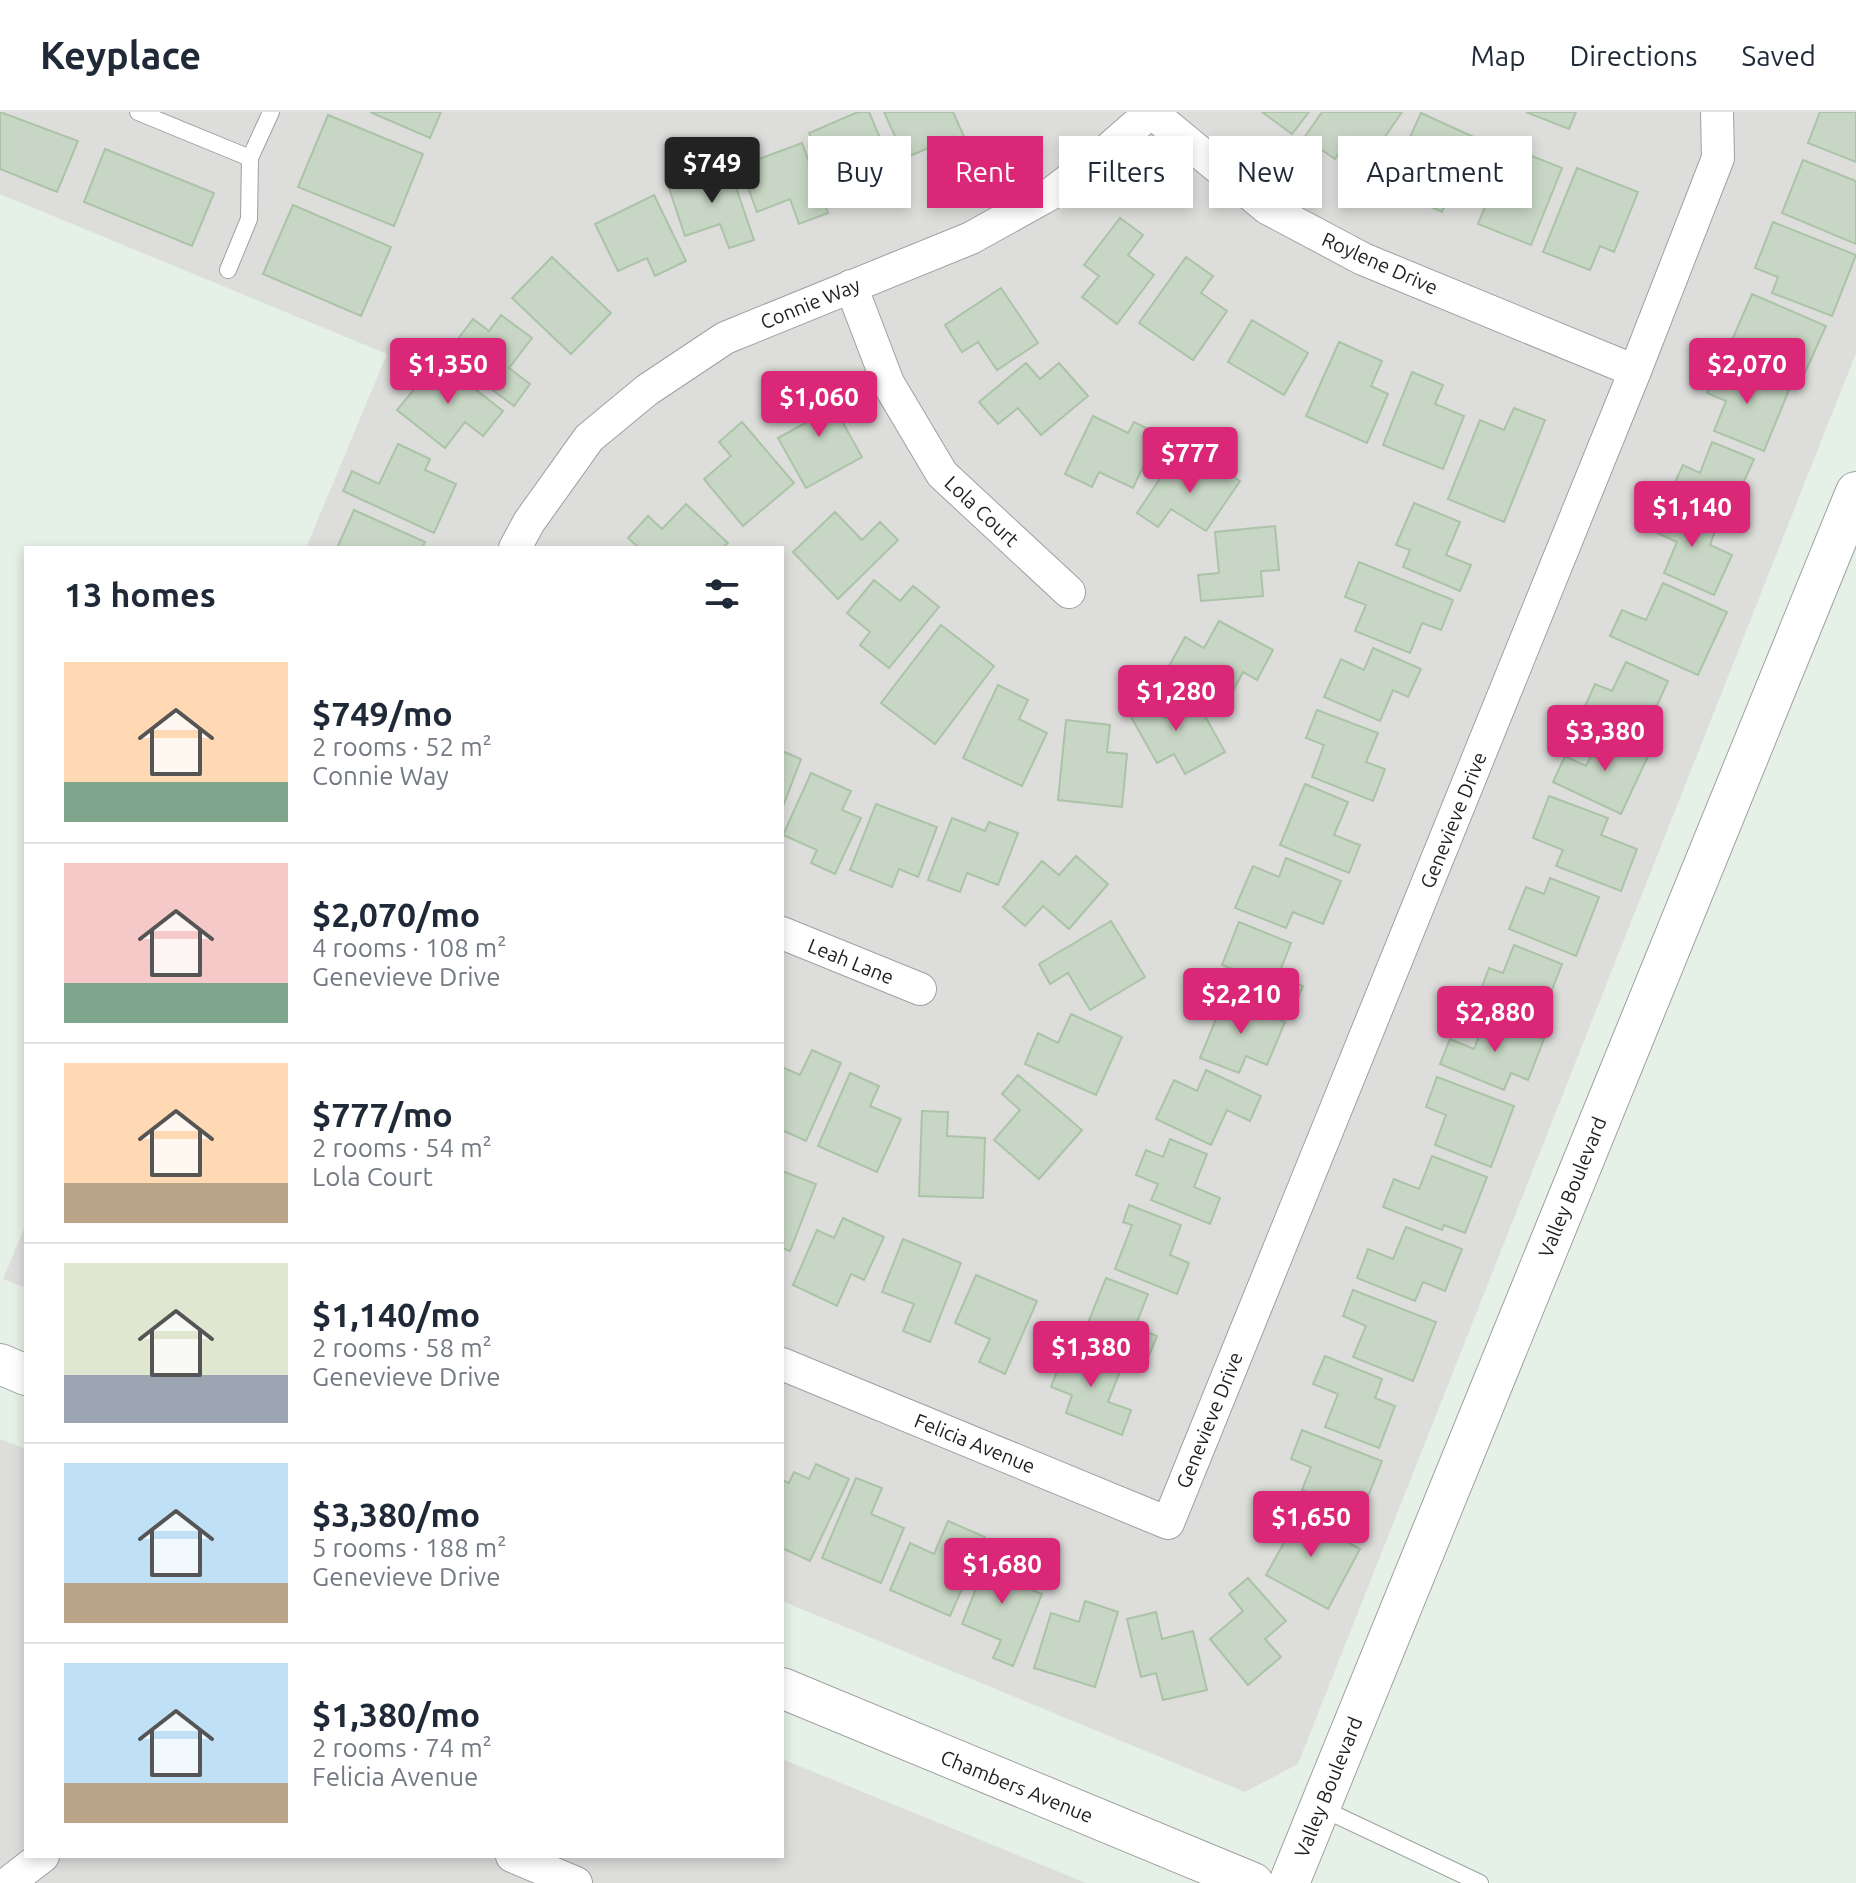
<!DOCTYPE html>
<html lang="en">
<head>
<meta charset="utf-8">
<style>
  body { margin:0; font-family:Ubuntu,sans-serif; background:#f6f6f7; color:#1f2937; height:100vh; display:flex; flex-direction:column; font-size:30px; white-space:nowrap }
  * { box-sizing:border-box; margin:0 }
  p { font-size:26px; color:#747a83 }
  .icon { flex:none; width:44px; height:44px; fill:none; stroke:currentColor; stroke-width:2; stroke-linecap:round; stroke-linejoin:round }
  .map { position:relative; flex:1; overflow:hidden }
  .panel { position:absolute; left:24px; top:434px; width:760px; height:1312px; display:flex; flex-direction:column; background:#fff; border-radius:0px; box-shadow:0 4px 12px #0003 }
  .panel>* { flex:none }
  .hud { position:absolute; left:808px; top:24px; width:760px; height:72px; display:flex; gap:16px }
  .price { position:absolute; translate:-50% -68px; padding:0 18px; border-radius:8px; background:#db2777; color:#fff; font-size:26px; line-height:52px; filter:drop-shadow(0 2px 4px #0008) }
  .price::after { content:''; position:absolute; left:50%; top:48px; width:24px; height:18px; margin-left:-12px; background:inherit; clip-path:polygon(0 0,100% 0,50% 100%) }
  .price.active { background:#222; color:#fff }
  ul { padding:0; list-style:none }
  li { display:flex; align-items:center; gap:24px; height:200px; padding:0 40px }
  li+li { border-top:2px solid #e0e1e3 }
  li span { display:grid; place-items:center; flex:none; width:224px; height:160px; border-radius:0px; color:#555 }
  li>.icon { margin-inline-start:auto }
  span .icon { width:96px; height:96px; fill:#fffc; stroke-width:1 }
  li b { font-size:34px }
  h2 { display:flex; justify-content:space-between; align-items:center; height:96px; padding:0 40px; font-size:34px }
  .tag { padding:0 28px; border-radius:0px; background:#fff; box-shadow:0 4px 12px #0003; font-size:28px; line-height:72px }
  .tag.active { background:#db2777; color:#fff }
  header { display:flex; align-items:center; gap:48px; box-sizing:border-box; height:112px; padding:0 40px; background:#fff; border-bottom:2px solid #e0e1e3 }
  header strong { font-size:38px }
  nav { display:flex; gap:44px; margin-inline-start:auto; font-size:28px }
  .map>svg:first-child { display:block }
  .residential { fill:#dddddc }
  .building { fill:#c8d7c5; stroke:#abc3a7; stroke-width:2 }
  .lines { fill:none; stroke-linecap:round; stroke-linejoin:round }
  .service-casing { stroke:#a0a0a0; stroke-width:18 }
  .minor-casing { stroke:#a0a0a0; stroke-width:34 }
  .tertiary-casing { stroke:#a0a0a0; stroke-width:42 }
  .service { stroke:#fff; stroke-width:16 }
  .minor { stroke:#fff; stroke-width:32 }
  .tertiary { stroke:#fff; stroke-width:40 }
  .labels { text-anchor:middle; dominant-baseline:central; stroke-width:8; stroke-linejoin:round; paint-order:stroke }
  .street-label { font-size:20px; fill:#1f1f1f; stroke:#fff }
</style>
</head>
<body>
<header>
<strong>Keyplace</strong>
<nav><a>Map</a><a>Directions</a><a>Saved</a></nav>
</header>
<div class="map">
<svg width="1856" height="1771" viewBox="0 0 1856 1771">
  <rect width="100%" height="100%" fill="#e5f0e6"/>
  <!-- residential -->
  <path class="residential" d="M0 0H1856V241L1298 1652 1245 1680 782 1489V436H306L387 242 0 82Z
    M26 1112V1176L3 1167Z
    M0 1327 26 1337V1744H782V1647L1086 1771H0Z"/>
  <!-- building -->
  <path class="building" d="M0 0 78 29 57 80 0 57Z
    M370 0H441L430 26Z
    M858 0H869L886 40 864 49 877 80 840 95 809 21Z
    M884 0H953L971 40 942 53 933 34 905 46Z
    M1262 0H1309L1292 22Z
    M1322 0H1402L1371 45 1348 29 1335 47 1304 26Z
    M1526 0H1576L1569 17Z
    M1820 0H1856V50L1808 31Z
    M1421 1 1476 26 1442 100 1387 75Z
    M328 3 423 42 394 114 298 75Z
    M802 31 828 101 799 112 790 87 757 100 740 54Z
    M1509 35 1562 56 1531 133 1478 112Z
    M105 37 214 81 192 134 84 90Z
    M1803 48 1856 69V132L1782 101Z
    M728 52 754 128 729 136 720 112 685 124 668 73Z
    M1577 56 1638 80 1614 140 1600 134 1590 158 1543 140Z
    M654 83 686 149 655 164 647 146 618 159 595 112Z
    M293 93 391 135 361 204 263 162Z
    M1120 106 1143 123 1128 143 1154 163 1117 212 1082 185 1099 164 1084 153Z
    M1773 110 1856 143 1832 204 1772 181 1778 165 1755 156Z
    M552 145 611 201 571 242 512 186Z
    M1186 145 1213 164 1201 181 1227 199 1193 248 1139 211Z
    M1001 176 1038 231 997 258 978 230 962 240 945 213Z
    M1752 182 1826 214 1802 267 1729 235Z
    M501 203 532 226 509 256 530 272 514 294 462 255 474 239 458 227 473 207 489 219Z
    M1252 208 1308 241 1284 283 1228 250Z
    M1339 230 1382 249 1371 274 1388 282 1367 331 1306 304Z
    M438 248 503 299 483 324 465 310 445 336 397 298Z
    M1026 251 1040 267 1059 251 1088 284 1041 323 1018 296 998 312 979 290Z
    M1719 251 1789 278 1764 339 1714 319 1726 289 1707 281Z
    M1412 260 1443 273 1435 292 1464 304 1443 357 1383 333Z
    M820 270 862 345 806 376 778 326 809 309 795 284Z
    M1514 296 1545 308 1504 410 1448 387 1480 308 1504 318Z
    M1093 304 1128 321 1134 310 1159 322 1133 376 1099 360 1092 375 1065 362Z
    M742 310 794 371 743 414 704 367 731 344 719 330Z
    M1712 330 1754 347 1726 409 1669 383 1683 353 1700 361Z
    M398 332 430 347 425 358 456 372 434 421 343 379 352 359 379 372Z
    M1206 346 1240 369 1206 419 1171 397 1158 415 1137 401 1171 350 1193 365Z
    M1414 391 1460 410 1446 443 1471 453 1460 479 1403 455 1410 438 1396 433Z
    M1663 391 1717 414 1710 433 1732 443 1714 483 1664 461 1677 430 1651 418Z
    M686 392 728 431 722 436H639L628 426 648 404 662 417Z
    M354 398 425 430 422 436H337Z
    M835 400 862 428 880 410 898 428 838 487 793 440Z
    M1275 414 1279 458 1261 459 1263 484 1201 489 1198 463 1219 461 1215 420Z
    M1359 450 1453 488 1441 518 1422 511 1410 541 1355 519 1366 493 1345 485Z
    M874 468 900 489 913 474 939 495 889 556 860 533 870 520 847 501Z
    M1663 471 1727 500 1698 563 1610 524 1622 498 1646 508Z
    M1219 509 1273 538 1257 568 1243 560 1228 588 1168 556 1185 525 1204 536Z
    M941 513 994 554 935 632 881 591Z
    M1373 536 1421 557 1408 585 1393 578 1380 609 1324 585 1341 547 1364 558Z
    M1626 550 1668 569 1642 627 1582 601 1595 572 1612 579Z
    M998 573 1028 588 1019 607 1047 621 1022 674 963 646Z
    M1152 582 1165 606 1196 588 1225 640 1185 662 1174 642 1157 651 1126 596Z
    M1317 598 1378 621 1366 650 1385 657 1373 689 1312 665 1324 633 1306 626Z
    M1066 608 1110 613 1107 640 1127 642 1122 695 1058 688Z
    M1602 620 1649 642 1621 702 1553 670 1565 644 1586 654Z
    M782 639 801 647 782 697Z
    M811 661 851 679 842 698 861 706 835 762 811 751 817 738 783 723Z
    M1305 672 1348 690 1334 723 1360 733 1349 761 1280 733Z
    M1549 684 1608 706 1601 723 1637 737 1621 779 1556 754 1563 738 1533 726Z
    M876 692 937 715 918 765 899 757 892 775 850 758Z
    M952 706 985 719 989 710 1018 721 998 773 967 761 960 780 928 768Z
    M1076 744 1108 772 1069 817 1043 794 1025 814 1003 795 1042 749 1059 763Z
    M1286 746 1341 769 1323 812 1293 800 1286 816 1235 796 1253 754 1279 765Z
    M1550 766 1599 785 1576 844 1509 817 1526 775 1544 782Z
    M1111 809 1145 865 1090 898 1068 861 1050 872 1039 852Z
    M1239 810 1291 831 1278 864 1303 874 1292 901 1235 878 1242 861 1222 853Z
    M1514 833 1562 852 1539 911 1477 888 1489 856 1503 861Z
    M1225 885 1285 910 1267 953 1246 944 1239 961 1200 946Z
    M1071 902 1122 925 1096 983 1025 952 1038 921 1058 931Z
    M1487 904 1544 927 1528 968 1511 961 1504 978 1440 952 1450 927 1474 937Z
    M812 938 841 951 806 1029 782 1018V955L800 963Z
    M1206 958 1261 984 1250 1009 1227 998 1211 1033 1156 1007 1174 968 1197 979Z
    M850 961 879 974 870 994 901 1007 877 1060 818 1034Z
    M1018 963 1082 1018 1039 1067 994 1028 1020 998 1002 982Z
    M1437 965 1514 994 1491 1055 1435 1033 1446 1003 1426 995Z
    M922 999 948 1000 947 1024 985 1026 983 1086 919 1084Z
    M1170 1027 1207 1042 1194 1075 1220 1086 1210 1112 1151 1088 1158 1072 1136 1063 1146 1038 1163 1045Z
    M1432 1044 1487 1065 1465 1121 1444 1113 1442 1118 1383 1095 1394 1067 1419 1077Z
    M782 1059 816 1072 790 1139 782 1136Z
    M1129 1093 1181 1113 1170 1143 1189 1151 1177 1182 1115 1157 1132 1113 1123 1110Z
    M843 1106 884 1125 864 1168 851 1162 837 1194 793 1173 817 1118 834 1126Z
    M1406 1115 1462 1137 1445 1179 1423 1170 1415 1189 1357 1166 1368 1137 1393 1147Z
    M903 1127 961 1151 930 1230 903 1219 914 1192 882 1180Z
    M976 1163 1037 1189 1005 1262 979 1250 990 1227 955 1211Z
    M1106 1166 1148 1182 1135 1215 1157 1224 1146 1251 1082 1226Z
    M1353 1178 1436 1210 1413 1269 1353 1245 1366 1214 1343 1204Z
    M1067 1233 1122 1254 1108 1290 1131 1298 1122 1323 1066 1301 1072 1283 1051 1275Z
    M1325 1244 1382 1267 1375 1286 1395 1294 1379 1336 1325 1315 1338 1282 1313 1272Z
    M1302 1318 1382 1349 1361 1402 1302 1378 1311 1355 1291 1347Z
    M816 1352 849 1367 810 1449 782 1436V1368L789 1371 794 1360 809 1367Z
    M856 1366 882 1376 871 1402 904 1416 881 1471 822 1446Z
    M1285 1396 1360 1437 1328 1497 1266 1463 1285 1429 1270 1422Z
    M948 1409 985 1425 950 1504 890 1478 910 1431 934 1442Z
    M993 1434 1020 1444 1010 1469 1042 1482 1013 1554 993 1546 1001 1528 962 1512Z
    M1248 1466 1286 1509 1265 1527 1281 1545 1248 1573 1210 1527 1243 1499 1229 1482Z
    M1085 1489 1118 1500 1095 1575 1034 1556 1051 1501 1079 1510Z
    M1156 1500 1162 1527 1193 1519 1207 1578 1163 1588 1156 1561 1141 1565 1127 1507Z"/>
  <g class="lines">
    <!-- service casing -->
    <g class="service-casing">
      <path id="service" d="M138 0 250 46
        M228 158 249 107 250 46 271 0
        M1319 1695 1480 1771"/>
    </g>
    <!-- minor casing -->
    <g class="minor-casing">
      <path id="minor" d="M1151 0 1267 96 1363 147 1635 259
        M851 174 888 271 942 362 1069 480
        M515 436 529 410 589 326 647 278 725 226 971 126 1052 81 1103 42 1151 0
        M782 821 920 877
        M782 1252 1168 1411 1635 259 1718 46 1717 0
        M512 1744 576 1771
        M8 1771 43 1744"/>
    </g>
    <!-- tertiary casing -->
    <g class="tertiary-casing">
      <path id="tertiary" d="M0 1252 26 1263
        M782 1576 1253 1771
        M1289 1771 1856 380"/>
    </g>
    <!-- service -->
    <use href="#service" class="service"/>
    <!-- minor -->
    <use href="#minor" class="minor"/>
    <!-- tertiary -->
    <use href="#tertiary" class="tertiary"/>
  </g>
  <g class="labels">
    <!-- street labels -->
    <g class="street-label">
      <text transform="translate(1380 151) rotate(24)">Roylene Drive</text>
      <text transform="translate(810 191) rotate(-22)">Connie Way</text>
      <text transform="translate(982 399) rotate(43)">Lola Court</text>
      <text transform="translate(1453 708) rotate(-68)">Genevieve Drive</text>
      <text transform="translate(851 849) rotate(22)">Leah Lane</text>
      <text transform="translate(1572 1075) rotate(-68)">Valley Boulevard</text>
      <text transform="translate(1209 1308) rotate(-68)">Genevieve Drive</text>
      <text transform="translate(975 1331) rotate(22)">Felicia Avenue</text>
      <text transform="translate(1017 1674) rotate(22)">Chambers Avenue</text>
      <text transform="translate(1328 1675) rotate(-68)">Valley Boulevard</text>
    </g>
  </g>
</svg>
<b class="price active" style="left:712px;top:93px">$749</b>
<b class="price" style="left:448px;top:294px">$1,350</b>
<b class="price" style="left:1747px;top:294px">$2,070</b>
<b class="price" style="left:819px;top:327px">$1,060</b>
<b class="price" style="left:1190px;top:383px">$777</b>
<b class="price" style="left:1692px;top:437px">$1,140</b>
<b class="price" style="left:1176px;top:621px">$1,280</b>
<b class="price" style="left:1605px;top:661px">$3,380</b>
<b class="price" style="left:1241px;top:924px">$2,210</b>
<b class="price" style="left:1495px;top:942px">$2,880</b>
<b class="price" style="left:1091px;top:1277px">$1,380</b>
<b class="price" style="left:1311px;top:1447px">$1,650</b>
<b class="price" style="left:1002px;top:1494px">$1,680</b>
<div class="hud">
<a class="tag">Buy</a>
<a class="tag active">Rent</a>
<a class="tag">Filters</a>
<a class="tag">New</a>
<a class="tag">Apartment</a>
</div>
<section class="panel">
<h2>13 homes<svg class="icon" aria-label="filters" viewBox="0 0 24 24"><path d="M4 7h16M4 17h16"/><circle cx="9" cy="7" r="2"/><circle cx="15" cy="17" r="2"/></svg></h2>
<ul>
<li><span style="background:linear-gradient(#ffd9b3 75%,#7fa58c 0)"><svg class="icon" aria-label="home" viewBox="0 0 24 24"><path d="M3 11l9-7 9 7M6 9v11h12V9"/></svg></span><div><b>$749/mo</b><p>2 rooms · 52 m²</p><p>Connie Way</p></div></li>
<li><span style="background:linear-gradient(#f6c9c9 75%,#7fa58c 0)"><svg class="icon" aria-label="home" viewBox="0 0 24 24"><path d="M3 11l9-7 9 7M6 9v11h12V9"/></svg></span><div><b>$2,070/mo</b><p>4 rooms · 108 m²</p><p>Genevieve Drive</p></div></li>
<li><span style="background:linear-gradient(#ffd9b3 75%,#b9a48a 0)"><svg class="icon" aria-label="home" viewBox="0 0 24 24"><path d="M3 11l9-7 9 7M6 9v11h12V9"/></svg></span><div><b>$777/mo</b><p>2 rooms · 54 m²</p><p>Lola Court</p></div></li>
<li><span style="background:linear-gradient(#dfe7d0 70%,#9aa5b1 0)"><svg class="icon" aria-label="home" viewBox="0 0 24 24"><path d="M3 11l9-7 9 7M6 9v11h12V9"/></svg></span><div><b>$1,140/mo</b><p>2 rooms · 58 m²</p><p>Genevieve Drive</p></div></li>
<li><span style="background:linear-gradient(#bfe0f5 75%,#b9a48a 0)"><svg class="icon" aria-label="home" viewBox="0 0 24 24"><path d="M3 11l9-7 9 7M6 9v11h12V9"/></svg></span><div><b>$3,380/mo</b><p>5 rooms · 188 m²</p><p>Genevieve Drive</p></div></li>
<li><span style="background:linear-gradient(#bfe0f5 75%,#b9a48a 0)"><svg class="icon" aria-label="home" viewBox="0 0 24 24"><path d="M3 11l9-7 9 7M6 9v11h12V9"/></svg></span><div><b>$1,380/mo</b><p>2 rooms · 74 m²</p><p>Felicia Avenue</p></div></li>
</ul>
</section>
</div>
</body>
</html>
